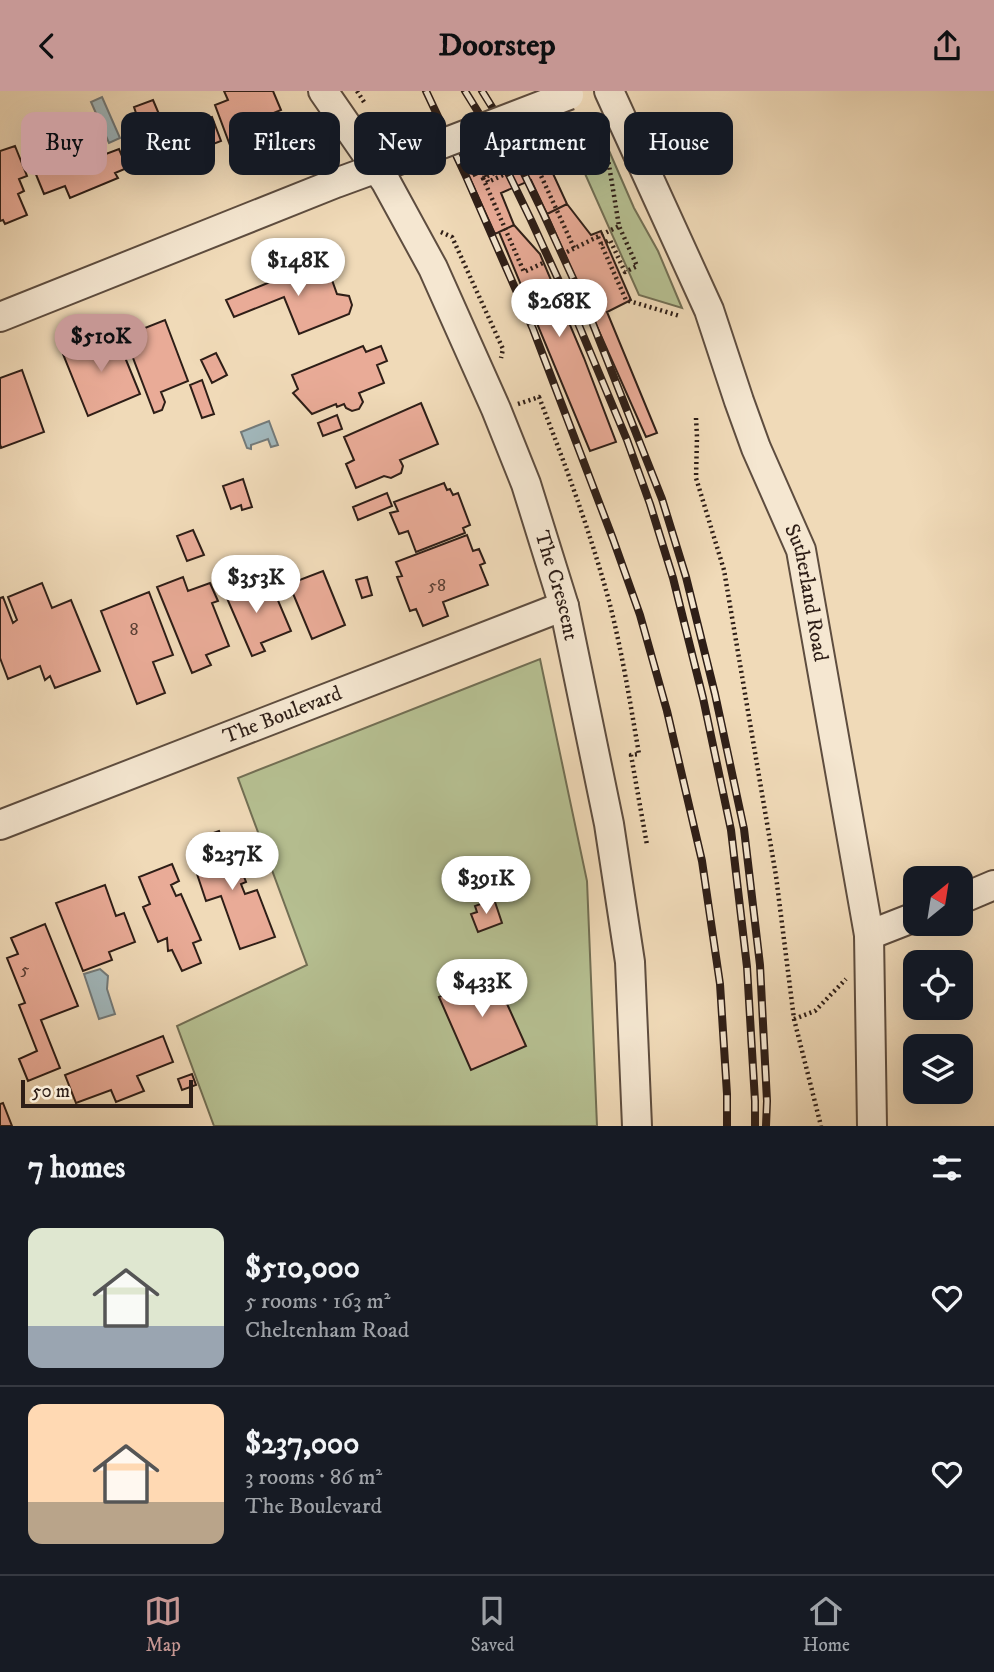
<!DOCTYPE html>
<html lang="en">
<head>
<meta charset="utf-8">
<style>
  body { margin:0; font-family:"IM FELL DW Pica",serif; background:#242831; color:#f1f3f6; height:100vh; display:flex; flex-direction:column; font-size:26px; white-space:nowrap }
  * { box-sizing:border-box; margin:0 }
  p { font-size:23px; color:#9ea1a6 }
  .icon { flex:none; width:38px; height:38px; fill:none; stroke:currentColor; stroke-width:2; stroke-linecap:round; stroke-linejoin:round }
  .map { position:relative; height:1035px; overflow:hidden }
  .details { display:flex; flex-direction:column; background:#171b24; flex:1 }
  .details>* { flex:none }
  .top-card { position:absolute; left:21px; top:21px; width:952px; height:63px; display:flex; gap:14px }
  .needle { width:46px; rotate:30deg }
  .fabs { position:absolute; left:903px; top:775px; display:grid; gap:14px }
  .fabs a { display:grid; place-items:center; width:70px; height:70px; border-radius:14px; background:#171b24; box-shadow:0 7px 28px #0002; font-size:35px }
  .scale { position:absolute; left:21px; bottom:18px; width:172px; box-sizing:border-box; padding-left:7px; border:4px solid #2e1e17; border-top:0; font-size:19px; line-height:24px; white-space:nowrap; color:#2e1e17; -webkit-text-stroke:5px #f5e7d1; paint-order:stroke }
  .price { position:absolute; translate:-50% -60px; padding:0 16px; border-radius:24px; background:#fff; color:#222; font-size:23px; line-height:46px; filter:drop-shadow(0 2px 4px #0008) }
  .price::after { content:''; position:absolute; left:50%; top:42px; width:21px; height:16px; margin-left:-10px; background:inherit; clip-path:polygon(0 0,100% 0,50% 100%) }
  .price.active { background:#c59692; color:#111 }
  ul { padding:0; list-style:none }
  li { display:flex; align-items:center; gap:21px; height:175px; padding:0 28px }
  li+li { border-top:2px solid #363941 }
  li span { display:grid; place-items:center; flex:none; width:196px; height:140px; border-radius:14px; color:#555 }
  li>.icon { margin-inline-start:auto }
  span .icon { width:84px; height:84px; fill:#fffc; stroke-width:1 }
  li b { font-size:30px }
  h2 { display:flex; justify-content:space-between; align-items:center; height:84px; padding:0 28px; font-size:30px }
  .chip { padding:0 24px; border-radius:14px; background:#171b24; box-shadow:0 7px 28px #0002; font-size:24px; line-height:63px }
  .chip.active { background:#c59692; color:#111 }
  header { display:flex; justify-content:space-between; align-items:center; height:91px; padding:0 28px; background:#c59692; color:#111; font-size:32px; font-weight:700 }
  .tab-bar { display:flex; justify-content:space-around; align-items:center; height:98px; border-top:2px solid #363941; background:#171b24; font-size:19px; color:#9ea1a6 }
  .tab-bar a { display:grid; justify-items:center; gap:4px }
  .tab-bar .active { color:#c59692 }
  .map>svg:first-child { display:block }
  .green { fill:#b6c092; stroke:#726f54; stroke-width:2 }
  .water { fill:#a1b7bb; stroke:#737a79; stroke-width:2 }
  .building { fill:#e9ab97; stroke:#2e1e17; stroke-width:2 }
  .lines { fill:none; stroke-linecap:round; stroke-linejoin:round }
  .minor-casing { stroke:#5e4d3f; stroke-width:32 }
  .path { stroke:#2e1e17; stroke-width:4.5; stroke-dasharray:2 3.5; stroke-linecap:butt }
  .minor { stroke:#f5e7d1; stroke-width:28 }
  .rail-casing { stroke:#2e1e17; stroke-width:8 }
  .rail { stroke:#f5e7d1; stroke-width:5; stroke-dasharray:16; stroke-linecap:butt }
  .minor-bridge-casing { stroke:#5e4d3f; stroke-width:32; stroke-linecap:butt }
  .path-bridge { stroke:#2e1e17; stroke-width:4.5; stroke-dasharray:2 3.5; stroke-linecap:butt }
  .minor-bridge { stroke:#f5e7d1; stroke-width:28 }
  .labels { text-anchor:middle; dominant-baseline:central; stroke-width:7; stroke-linejoin:round; paint-order:stroke }
  .number-label { font-size:18px; fill:#5d4137 }
  .street-label { font-size:21px; fill:#2e1e17; stroke:#f5e7d1 }
</style>
</head>
<body>
<header><svg class="icon" aria-label="back" viewBox="0 0 24 24"><path d="M15 5l-7 7 7 7"/></svg>Doorstep<svg class="icon" aria-label="share" viewBox="0 0 24 24"><path d="M12 15V3M7 8l5-5 5 5M5 13v7h14v-7"/></svg></header>
<div class="map">
<svg width="994" height="1035" viewBox="0 0 994 1035">
  <rect width="100%" height="100%" fill="#f0dab8"/>
  <filter id="stains"><feTurbulence type="fractalNoise" baseFrequency=".00286" numOctaves="4"/><feColorMatrix values="0 0 0 0 .2 0 0 0 0 .09 0 0 0 0 .02 0 0 0 .5 -.17"/></filter>
  <radialGradient id="worn" r=".72"><stop offset=".6" stop-color="#630" stop-opacity="0"/><stop offset="1" stop-color="#630" stop-opacity=".3"/></radialGradient>
  <!-- green -->
  <path class="green" d="M600 39 634 117 658 160 682 217 639 204 574 58 592 42Z
    M540 568 587 790 597 1035H214L177 935 307 874 238 687Z"/>
  <!-- water -->
  <path class="water" d="M102 6 120 47 109 52 91 11Z
    M269 330 278 354 271 356 268 348 251 354V358L247 357 241 341Z
    M100 878 108 885 107 898 115 923 99 928 84 883Z"/>
  <!-- building -->
  <path class="building" d="M224 0H273L281 19 271 23 273 29 253 37 257 47 231 57 215 14 228 9Z
    M153 9 164 35 181 28 184 36 212 26 221 50 157 75 146 45 137 49 127 25 136 22 134 16Z
    M93 30 106 63 119 58 127 77 115 82 118 87 70 107 65 95 44 103 28 64 34 62 28 47 56 36 62 52 75 47 71 39Z
    M532 37 567 113 547 123 531 89 501 102 514 134 495 143 462 70Z
    M531 43 537 56 523 63 517 50Z
    M15 55 27 85 19 88 24 100 18 103 27 124 5 133 3 129 0 130V60Z
    M482 66 488 78 474 85 468 72Z
    M567 113 591 144 601 140 631 209 607 221 657 342 646 346 547 123Z
    M514 134 540 163 584 267 616 351 590 360 499 141Z
    M319 171 327 191 332 189 337 203 349 205 352 214 349 223 299 243 284 206 234 226 226 209Z
    M165 229 188 290 161 301 165 311 162 319 154 322 122 238 132 234 135 241Z
    M115 242 140 303 88 325 63 263Z
    M363 255 366 261 381 255 387 270 377 274 384 292 359 302 363 311 359 318 352 320 346 317 344 313 337 316 336 313 312 323 293 302 298 298 292 284Z
    M216 262 227 284 212 292 201 269Z
    M22 279 44 341 1 357 0 353V287Z
    M202 289 214 323 202 327 190 294Z
    M421 312 438 353 400 369 403 375 401 382 391 387 384 385 356 397 346 373 354 369 344 346Z
    M337 324 342 338 323 345 318 332Z
    M243 388 252 416 242 419 241 414 231 418 223 395Z
    M444 392 447 399 450 398 453 404 458 402 470 434 463 437 465 442 416 461 408 440 399 443 390 422 398 420 394 411Z
    M387 402 392 415 358 429 353 416Z
    M193 439 204 464 187 470 177 445Z
    M467 444 473 460 479 458 485 472 480 474 488 494 443 511 448 525 423 535 416 518 410 520 397 486 402 485 396 471Z
    M323 480 345 534 312 548 289 493Z
    M183 486 188 500 210 492 218 510 212 512 229 555 206 564 211 574 192 582 157 496Z
    M367 486 372 504 362 507 356 489Z
    M249 488 257 508 274 500 291 540 261 552 265 560 252 565 223 498Z
    M42 492 52 517 71 509 100 580 55 597 50 585 45 589 40 575 8 588 0 567V507L3 506 13 532 17 529 8 506Z
    M149 501 173 564 153 571 165 602 137 613 101 520Z
    M219 740 227 763 234 760 246 791 241 793 245 803 257 799 275 846 240 858 221 805 206 810 197 783 210 779 208 774 201 770 193 749Z
    M172 773 179 790 171 794 176 805 181 803 201 849 193 852 201 872 182 880 172 859 168 860 167 847 158 851 143 816 150 813 139 786Z
    M105 794 116 825 124 822 135 851 109 861 112 869 83 880 56 812Z
    M494 808 502 832 478 841 471 823 477 821 475 815Z
    M45 833 78 915 41 929 60 977 28 990 19 968 37 960 19 914 25 912 7 867 18 863 11 847Z
    M490 875 526 955 471 979 439 906 460 897 457 890Z
    M163 945 173 971 137 985 144 1000 116 1011 111 999 76 1012 65 984Z
    M192 983 196 994 182 999 178 988Z
    M3 1012 12 1035H0V1013Z"/>
  <g class="lines">
    <!-- minor casing -->
    <g class="minor-casing">
      <g id="minor">
        <path id="s1" d="M323 0 386 91 433 177 496 318 526 393 564 515 609 733 630 871 637 1035"/>
        <path id="s2" d="M609 0 709 219 739 310 756 357 801 459 869 844 872 1035"/>
        <path d="M0 226 336 92 418 62"/>
        <path id="s3" d="M0 734 564 515"/>
        <path d="M961 808 994 794"/>
        <path d="M869 844 915 826"/>
      </g>
    </g>
    <!-- path -->
    <path class="path" d="M357 0 364 11
      M527 53 532 58 538 69 527 73
      M499 55 508 76
      M532 65 574 157
      M478 76 484 81 488 91 505 83
      M483 87 524 181 545 171
      M441 141 452 146 503 258 501 267
      M598 146 626 209 680 225
      M601 153 610 149 625 181 637 175 619 135 608 68 603 52
      M567 161 619 135
      M518 313 539 306C565 373 590 440 609 510 622 560 630 611 639 663L631 664 647 754
      M696 327 697 346 696 387 724 479 776 785 794 928 821 1035
      M794 928 815 920 846 888"/>
    <!-- minor -->
    <use href="#minor" class="minor"/>
    <!-- rail casing -->
    <g class="rail-casing">
      <path id="rail" d="M426 0 465 83 533 238 613 448 640 524 667 620 702 770 720 893 727 1003V1035
        M465 0 480 24 531 129 575 225 627 349 650 413 673 487 703 607 731 739 747 876 755 1010V1035
        M482 0 492 16 544 124 587 218 662 408 686 486 715 603 744 738 760 874 767 1010 766 1035"/>
    </g>
    <!-- rail -->
    <use href="#rail" class="rail"/>
    <!-- minor-bridge casing -->
    <g class="minor-bridge-casing">
      <path id="minor-bridge" d="M418 62 569 4"/>
    </g>
    <!-- path-bridge -->
    <path class="path-bridge" d="M478 76 483 87 532 65 527 53"/>
    <!-- minor-bridge -->
    <use href="#minor-bridge" class="minor-bridge"/>
  </g>
  <g class="labels">
    <!-- number labels -->
    <g class="number-label">
      <text x="437" y="495">58</text>
      <text x="134" y="539">8</text>
      <text x="25" y="879">5</text>
    </g>
    <!-- street labels -->
    <g class="street-label">
      <text stroke="none"><textPath href="#s1" startOffset="550">The Crescent</textPath></text>
      <text stroke="none"><textPath href="#s2" startOffset="541">Sutherland Road</textPath></text>
      <text stroke="none"><textPath href="#s3" startOffset="303">The Boulevard</textPath></text>
    </g>
  </g>
  <rect width="100%" height="100%" filter="url(#stains)"/>
  <rect width="100%" height="100%" fill="url(#worn)"/>
</svg>
<div class="fabs">
<a><svg class="needle" viewBox="-14 -14 28 28"><path d="M0-13l5 13h-10z" fill="#e53935"/><path d="M0 13l5-13h-10z" fill="#9ea1a6"/></svg></a>
<a><svg class="icon" aria-label="locate" viewBox="0 0 24 24"><circle cx="12" cy="12" r="6"/><path d="M12 2v4M12 18v4M2 12h4M18 12h4"/></svg></a>
<a><svg class="icon" aria-label="layers" viewBox="0 0 24 24"><path d="M12 4l9 5-9 5-9-5zM3 14l9 5 9-5"/></svg></a>
</div>
<div class="scale">50 m</div>
<b class="price" style="left:298px;top:207px">$148K</b>
<b class="price" style="left:559px;top:248px">$268K</b>
<b class="price active" style="left:101px;top:283px">$510K</b>
<b class="price" style="left:256px;top:524px">$353K</b>
<b class="price" style="left:232px;top:801px">$237K</b>
<b class="price" style="left:486px;top:825px">$391K</b>
<b class="price" style="left:482px;top:928px">$433K</b>
<div class="top-card">
<a class="chip active">Buy</a>
<a class="chip">Rent</a>
<a class="chip">Filters</a>
<a class="chip">New</a>
<a class="chip">Apartment</a>
<a class="chip">House</a>
</div>
</div>
<section class="details">
<h2>7 homes<svg class="icon" aria-label="filters" viewBox="0 0 24 24"><path d="M4 7h16M4 17h16"/><circle cx="9" cy="7" r="2"/><circle cx="15" cy="17" r="2"/></svg></h2>
<ul>
<li><span style="background:linear-gradient(#dfe7d0 70%,#9aa5b1 0)"><svg class="icon" aria-label="home" viewBox="0 0 24 24"><path d="M3 11l9-7 9 7M6 9v11h12V9"/></svg></span><div><b>$510,000</b><p>5 rooms · 163 m²</p><p>Cheltenham Road</p></div><svg class="icon" aria-label="heart" viewBox="0 0 24 24"><path d="M12 20l-8-8c-3-5 5-10 8-4 3-6 11-1 8 4z"/></svg></li>
<li><span style="background:linear-gradient(#ffd9b3 70%,#b9a48a 0)"><svg class="icon" aria-label="home" viewBox="0 0 24 24"><path d="M3 11l9-7 9 7M6 9v11h12V9"/></svg></span><div><b>$237,000</b><p>3 rooms · 86 m²</p><p>The Boulevard</p></div><svg class="icon" aria-label="heart" viewBox="0 0 24 24"><path d="M12 20l-8-8c-3-5 5-10 8-4 3-6 11-1 8 4z"/></svg></li>
</ul>
</section>
<nav class="tab-bar">
<a class="active"><svg class="icon" aria-label="map" viewBox="0 0 24 24"><path d="M3 6l6-2 6 2 6-2v14l-6 2-6-2-6 2zM9 4v14M15 6v14"/></svg>Map</a>
<a><svg class="icon" aria-label="saved" viewBox="0 0 24 24"><path d="M7 4h10v16l-5-4-5 4z"/></svg>Saved</a>
<a><svg class="icon" aria-label="home" viewBox="0 0 24 24"><path d="M3 11l9-7 9 7M6 9v11h12V9"/></svg>Home</a>
</nav>
</body>
</html>
